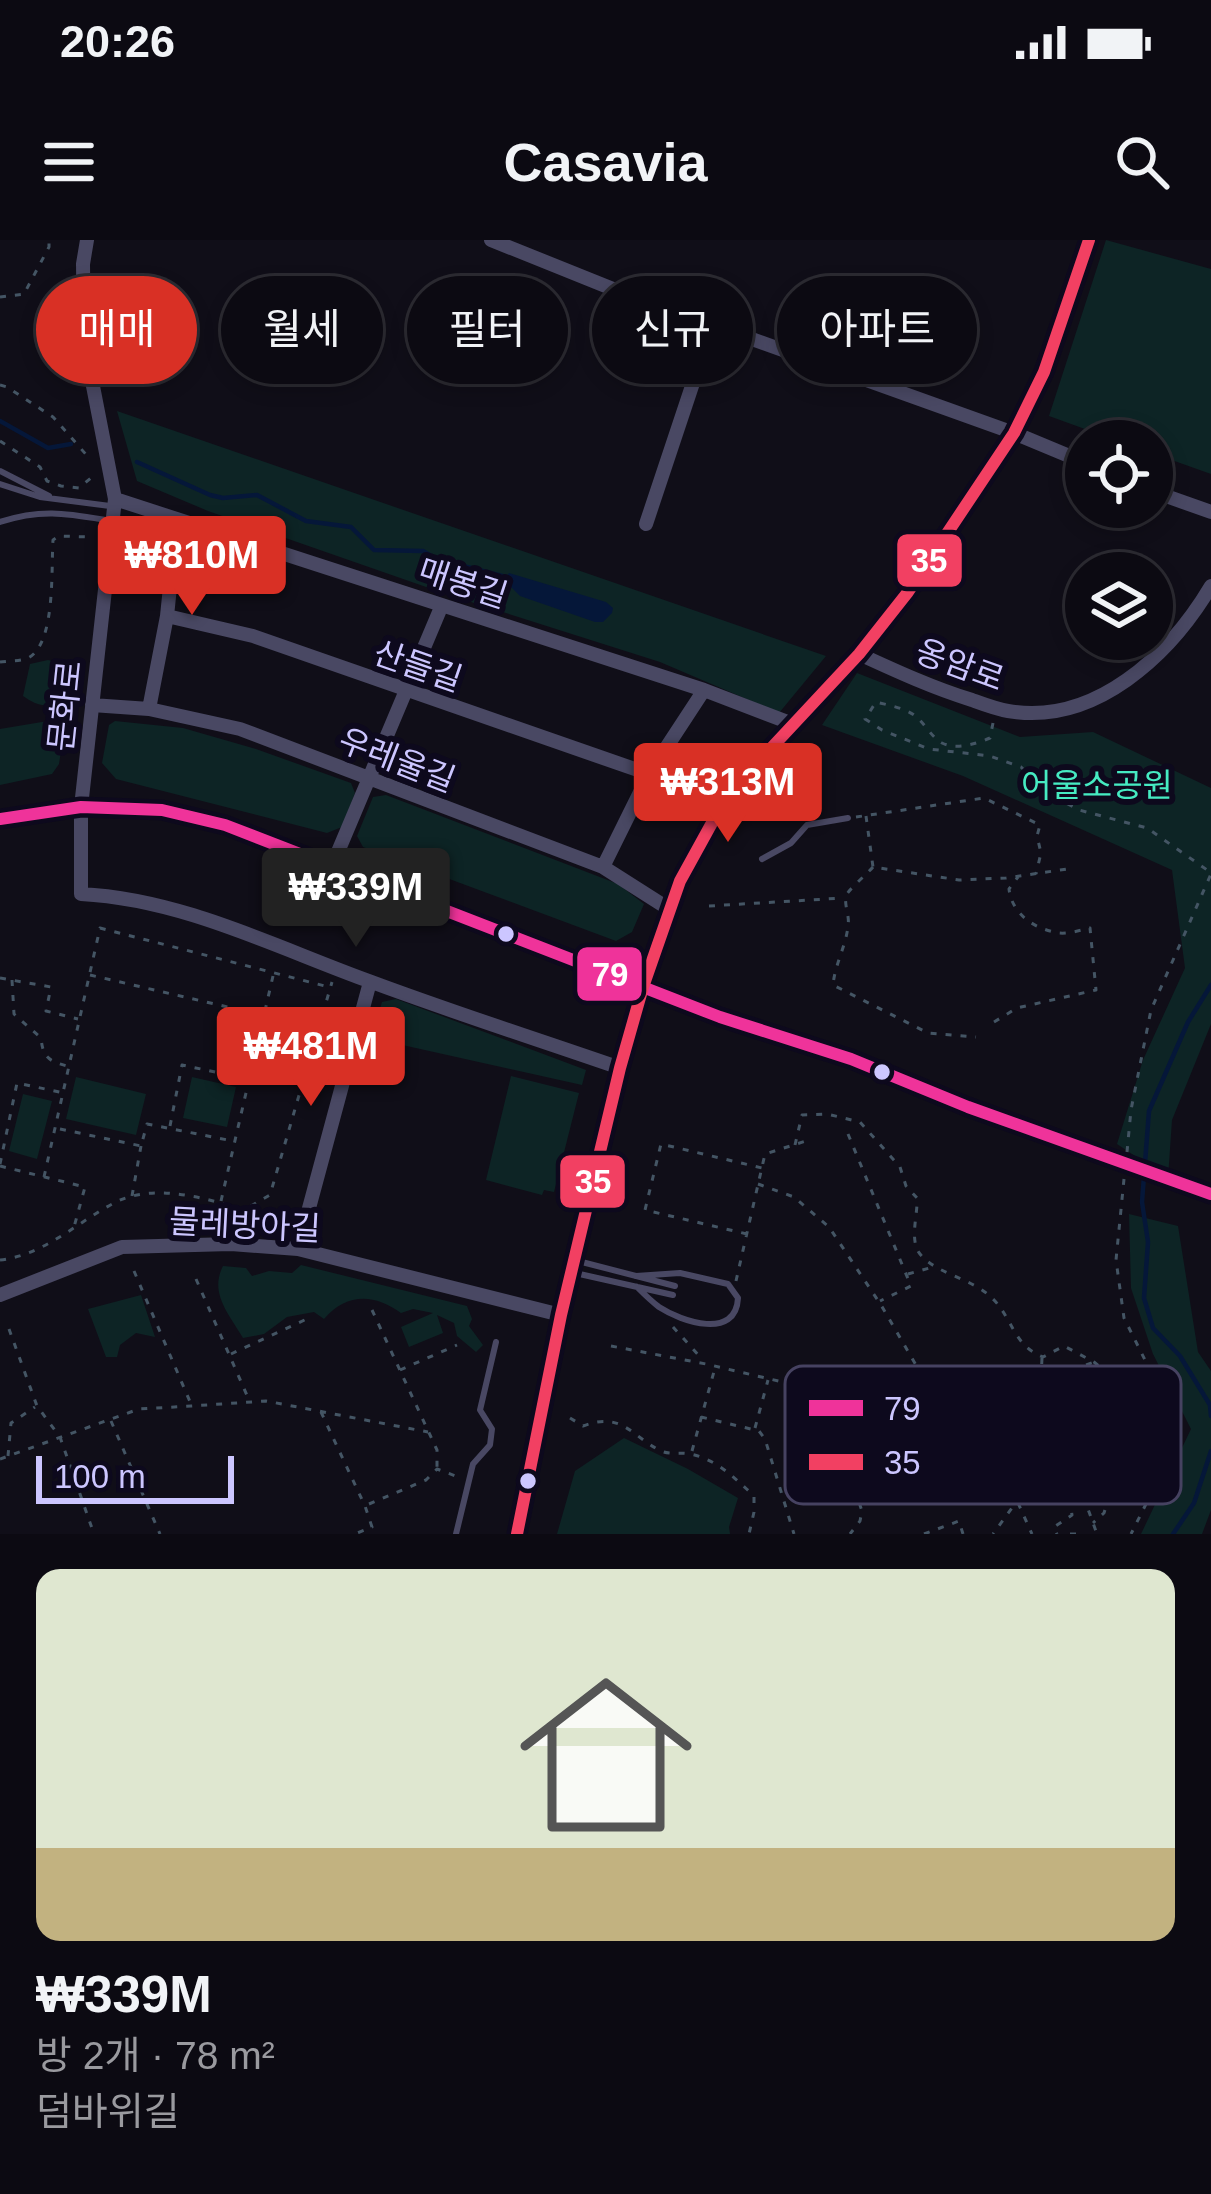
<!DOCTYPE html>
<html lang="ko">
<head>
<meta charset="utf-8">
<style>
  body { margin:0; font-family:Helvetica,"Noto Sans KR",sans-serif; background:#15131b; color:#f1f3f6; height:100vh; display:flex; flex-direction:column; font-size:45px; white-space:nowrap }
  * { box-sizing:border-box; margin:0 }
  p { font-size:39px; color:#9a9a9f }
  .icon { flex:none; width:66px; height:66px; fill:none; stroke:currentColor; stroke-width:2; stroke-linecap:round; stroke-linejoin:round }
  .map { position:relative; height:1294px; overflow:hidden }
  .sheet { display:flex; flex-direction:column; background:#0c0a12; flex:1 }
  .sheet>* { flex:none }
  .guide { position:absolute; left:36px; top:36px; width:1140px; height:108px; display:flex; gap:24px }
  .tools { position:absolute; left:1065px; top:180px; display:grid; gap:24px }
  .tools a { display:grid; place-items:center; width:108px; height:108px; border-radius:50%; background:#0c0a12; box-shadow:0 6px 18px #0003,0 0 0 3px #2c2b32; font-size:60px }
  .scale { position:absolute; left:36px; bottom:30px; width:198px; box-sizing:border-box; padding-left:12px; border:6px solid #ccc6ff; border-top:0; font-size:33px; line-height:42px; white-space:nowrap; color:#ccc6ff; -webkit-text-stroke:9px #0d091d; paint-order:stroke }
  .price { position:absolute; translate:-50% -102px; padding:0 27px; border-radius:12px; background:#d93025; color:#fff; font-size:39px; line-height:78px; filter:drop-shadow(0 3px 6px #0008) }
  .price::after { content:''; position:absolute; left:50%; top:72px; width:36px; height:27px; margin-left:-18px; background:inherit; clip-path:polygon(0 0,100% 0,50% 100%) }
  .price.current { background:#222; color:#fff }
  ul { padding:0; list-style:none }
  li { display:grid; align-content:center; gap:24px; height:636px; padding:0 36px }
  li+li { border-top:3px solid #2c2b32 }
  li span { display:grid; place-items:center; height:372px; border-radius:24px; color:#555 }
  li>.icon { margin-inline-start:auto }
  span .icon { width:216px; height:216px; fill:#fffc; stroke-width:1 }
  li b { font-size:51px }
  .chip { padding:0 42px; border-radius:54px; background:#0c0a12; box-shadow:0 6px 18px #0003,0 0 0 3px #2c2b32; font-size:42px; line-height:108px }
  .chip.current { background:#d93025; color:#fff }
  .status { display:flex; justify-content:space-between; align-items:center; height:84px; padding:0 60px; background:#0c0a12; direction:ltr }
  .status svg { height:33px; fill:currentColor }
  header { display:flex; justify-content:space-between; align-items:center; height:156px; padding:0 36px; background:#0c0a12; font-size:54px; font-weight:700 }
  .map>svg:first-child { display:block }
  .green { fill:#0d2425 }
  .water { fill:#051739 }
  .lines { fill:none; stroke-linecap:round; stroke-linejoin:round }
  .stream { stroke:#051739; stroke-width:4.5 }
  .path { stroke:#445564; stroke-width:3; stroke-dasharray:6 9; stroke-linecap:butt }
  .lane { stroke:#494863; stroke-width:6 }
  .street { stroke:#494863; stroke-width:14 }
  .street-bridge { stroke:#494863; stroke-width:14 }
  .bus-1-casing { stroke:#0d091d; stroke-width:21 }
  .bus-2-casing { stroke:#0d091d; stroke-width:21 }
  .bus-1 { stroke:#ef339a; stroke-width:12 }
  .bus-2 { stroke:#f24062; stroke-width:12 }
  .bus-dot { fill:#ccc6ff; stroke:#0d091d; stroke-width:4.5 }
  .labels { text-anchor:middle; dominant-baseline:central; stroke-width:12; stroke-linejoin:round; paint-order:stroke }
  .street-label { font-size:33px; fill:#ccc6ff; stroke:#0d091d }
  .park-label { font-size:33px; fill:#46ebc2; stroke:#0d091d }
  .key { fill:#0d091d; stroke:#464261; stroke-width:3 }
  .key-label { font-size:33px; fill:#ccc6ff }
  .line-badge { stroke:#0d091d; stroke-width:4.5 }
  .badge-label { font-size:33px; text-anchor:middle; font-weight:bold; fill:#fff }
</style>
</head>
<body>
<div class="status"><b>20:26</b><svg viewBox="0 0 49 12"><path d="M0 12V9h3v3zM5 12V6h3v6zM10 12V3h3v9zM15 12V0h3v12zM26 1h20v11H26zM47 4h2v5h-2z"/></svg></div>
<header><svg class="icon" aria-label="menu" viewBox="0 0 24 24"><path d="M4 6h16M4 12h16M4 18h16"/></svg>Casavia<svg class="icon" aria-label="search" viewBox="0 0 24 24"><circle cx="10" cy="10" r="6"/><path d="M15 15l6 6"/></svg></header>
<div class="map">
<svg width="1211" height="1294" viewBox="0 0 1211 1294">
  <rect width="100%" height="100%" fill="#100e18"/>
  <!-- green -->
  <path class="green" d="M1106 0 1211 29V234L1152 213V201H1118L1049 176Z
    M117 171 826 416 779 473 660 422 449 355 208 271 137 241Z
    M48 420 68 425 69 440 64 460C49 469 37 466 23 456L30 424Z
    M857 433 1020 497 1093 492 1211 548V784L1172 880 1168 938 1117 904 1143 820 1185 728 1172 630 963 536 822 485Z
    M66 478 59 524 52 534 0 545V489Z
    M115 481 183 488 256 509 351 543 355 553 342 587 327 593 116 539 102 523 109 485Z
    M386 555 618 644 644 664 632 692 616 701 363 607 357 596 373 557Z
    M396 759 586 830 582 845 371 798 382 762Z
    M511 836 579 853 554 952 544 950 542 955 486 940Z
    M76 837 146 854 136 895 66 879Z
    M192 837 236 847 227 887 183 878Z
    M23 854 52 861 37 919 9 911Z
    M1129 974 1178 986 1198 1112 1211 1131V1270L1202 1294H1141L1191 1189 1153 1114 1131 1048Z
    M301 1025 467 1066 472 1079 469 1086 483 1105 476 1112 457 1096 454 1083 437 1075 443 1093 409 1107 401 1087 433 1073 413 1069 401 1073C374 1053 346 1053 324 1079L314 1072 287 1077 264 1094 243 1098C229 1074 209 1053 223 1026L246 1028 252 1036 269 1031 292 1033Z
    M141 1055 155 1097 136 1093 120 1105 117 1117H106L88 1069Z
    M624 1198 688 1229 738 1258 729 1287 730 1294H557L575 1231Z"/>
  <!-- water -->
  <path class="water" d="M509 333 606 362 613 368 612 373 603 382H595L520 356 504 340Z"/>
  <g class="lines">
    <!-- stream -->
    <path class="stream" d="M0 181 48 208 71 204
      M137 222 210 255 223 258 257 255 306 281 351 287 374 310 423 311 446 325 463 326 506 337
      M1211 745 1188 782 1149 871 1142 962 1148 1002 1144 1058 1153 1088 1180 1116 1210 1165 1211 1176
      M1173 1294 1194 1263 1211 1211"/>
    <!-- path -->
    <path class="path" d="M0 57 24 54 49 7V0
      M0 145 7 147 53 177 90 219
      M0 201 40 227 47 241 61 246 79 248 92 237
      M0 422C8 421 21 421 28 418 56 404 51 328 53 300L59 296 90 297
      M993 483 990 498C976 504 956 510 942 503 931 497 924 482 914 475 904 468 888 465 876 462L865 479 882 490 929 509 990 516 1021 527 1048 553 1079 570 1147 588 1210 632
      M866 576 873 627 959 640 1006 638 1074 628
      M856 577 984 558 1040 585 1037 596 1041 613 1036 634
      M873 627C867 634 847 651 846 656 844 665 850 677 848 686 846 706 835 724 833 745L928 793 976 797
      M709 666 843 658
      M90 735 262 775
      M0 738 51 747 46 771 78 779
      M12 740 14 774 41 798C43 818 49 821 67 826
      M994 782 1017 768 1096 750 1090 688C1081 690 1069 694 1059 693 1034 689 1012 674 1009 649L1018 637
      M170 886 182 825 248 839
      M60 889 141 906 147 884 233 901
      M848 894 911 1046 880 1061
      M795 905 802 875 827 874 860 882 900 927 906 946 917 958C918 975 909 1000 920 1014 937 1035 974 1038 994 1060 1013 1080 1014 1106 1043 1117L1064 1106 1094 1122 1118 1142 1138 1161 1146 1178 1134 1216 1111 1250 1104 1273 1093 1283
      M1127 912 1131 870 1151 770 1211 634
      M0 924 17 843 64 853
      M0 926 85 947 74 987
      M44 937 100 688 329 747
      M1124 939 1116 1020 1124 1078 1152 1134 1169 1160 1177 1202 1131 1294
      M758 944 794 957 829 987 881 1065 916 1125 971 1166 997 1194 1014 1227 1017 1261 993 1294
      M132 956 141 906
      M221 961 273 736
      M747 994 645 970 661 904 762 928
      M0 1020C45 1015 77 982 116 962 154 943 206 958 244 970L270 955 332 742
      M134 1031 191 1164
      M908 1034 933 1027
      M196 1039 249 1160
      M736 1041 765 914 809 900
      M372 1070 437 1210V1229
      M673 1087 703 1120
      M9 1089 37 1166 60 1197 94 1294
      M611 1106 706 1124 808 1148 824 1161 862 1271 860 1281 850 1294
      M231 1114 311 1077
      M1042 1118 1041 1139 1048 1161
      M400 1130 457 1105
      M973 1165 1094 1122
      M321 1172 365 1266 372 1287 355 1294
      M701 1177 759 1191 765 1199 794 1294
      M570 1178 583 1186C622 1171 631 1196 661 1211 670 1215 680 1212 690 1214 716 1219 735 1238 754 1256V1272L749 1294
      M111 1181 160 1294
      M755 1188 768 1140
      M692 1211 715 1128
      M1015 1213 1031 1225 1057 1227 1059 1237 1038 1249 1039 1261C1049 1266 1060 1258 1070 1262L1072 1275 1054 1287 1057 1294
      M1008 1215 1062 1197 1097 1294
      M8 1216 11 1183 35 1167
      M0 1219 139 1169 191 1166 266 1161 428 1192
      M1018 1263 1032 1294
      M369 1264 426 1240 437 1229 461 1238
      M924 1294 959 1281 963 1294
      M1070 1294H1078"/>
    <!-- lane -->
    <path class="lane" d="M0 231 49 256
      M0 244 40 257 110 266
      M0 282C43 268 69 274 112 281
      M762 619 791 603 807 585 848 578
      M574 1020 675 1046
      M575 1033 673 1055
      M636 1036 680 1033 728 1044 738 1058C736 1100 682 1082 659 1067 651 1061 644 1054 637 1047
      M456 1294 473 1224 490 1205 492 1189 480 1170 496 1102"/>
    <!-- street -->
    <path class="street" d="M87 0 83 24 84 100 115 259 81 567V654C182 659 275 707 369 741 452 772 536 799 620 828
      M491 0 618 51 1014 193 1086 223
      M1152 251 1211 272
      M115 259 704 450 793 484
      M646 284 712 86
      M167 376 253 396 649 534
      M859 414C896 431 933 448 972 460 983 464 996 469 1008 471 1095 486 1170 415 1211 346
      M92 465 149 469 240 489 603 627 669 669
      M149 469 167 376 177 279
      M0 579 81 567 162 570 225 585 720 777 851 819 946 858 1121 924
      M332 626 442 365
      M603 627 649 534 704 450
      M298 1009 370 742
      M0 1055 122 1007 231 1004 298 1009 561 1075
      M517 1294 561 1075 620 828 643 747 680 641 713 581 747 534 859 414 908 352 1014 193 1044 132 1089 0"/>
    <!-- street-bridge -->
    <path class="street-bridge" d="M1121 924 1200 951"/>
    <!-- bus-1 casing -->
    <g class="bus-1-casing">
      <path id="bus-1" d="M0 579 81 567 162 570 225 585 720 777 851 819 968 867 1211 954"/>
    </g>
    <!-- bus-2 casing -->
    <g class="bus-2-casing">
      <path id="bus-2" d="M517 1294 561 1075 620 828 643 747 680 641 713 581 747 534 859 414 908 352 1014 193 1044 132 1089 0"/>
    </g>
    <!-- bus-1 -->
    <use href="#bus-1" class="bus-1"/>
    <!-- bus-2 -->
    <use href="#bus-2" class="bus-2"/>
  </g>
  <!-- markers -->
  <g class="bus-dot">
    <circle cx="506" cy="694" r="10"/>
    <circle cx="882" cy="832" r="10"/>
    <circle cx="528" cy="1241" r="10"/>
  </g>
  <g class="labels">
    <!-- street labels -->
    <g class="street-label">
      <text transform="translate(463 343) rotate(18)">매봉길</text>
      <text transform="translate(960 425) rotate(20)">옹암로</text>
      <text transform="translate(418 426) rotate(19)">산들길</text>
      <text transform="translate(65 466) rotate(-84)">문화로</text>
      <text transform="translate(397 520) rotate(21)">우레울길</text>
      <text transform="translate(245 985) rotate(3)">물레방아길</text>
    </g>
    <!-- park labels -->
    <g class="park-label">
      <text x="1097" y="545">어울소공원</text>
    </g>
  </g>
  <!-- legend -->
  <rect x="785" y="1126" width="396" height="138" rx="18" class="key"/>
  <rect x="809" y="1160" width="54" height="16" fill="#ef339a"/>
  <rect x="809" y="1214" width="54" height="16" fill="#f24062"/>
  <g class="key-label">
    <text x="884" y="1180">79</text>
    <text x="884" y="1234">35</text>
  </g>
  <g class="line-badge">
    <rect x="895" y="292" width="69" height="57" rx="12" fill="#f24062"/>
    <rect x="575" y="705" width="69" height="58" rx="12" fill="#ef339a"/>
    <rect x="558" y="913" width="69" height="57" rx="12" fill="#f24062"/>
  </g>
  <g class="badge-label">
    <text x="929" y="332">35</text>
    <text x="610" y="746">79</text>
    <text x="593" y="953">35</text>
  </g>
</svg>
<div class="tools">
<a><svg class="icon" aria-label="locate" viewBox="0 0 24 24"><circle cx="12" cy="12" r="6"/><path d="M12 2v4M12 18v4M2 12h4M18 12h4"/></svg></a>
<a><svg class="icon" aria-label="layers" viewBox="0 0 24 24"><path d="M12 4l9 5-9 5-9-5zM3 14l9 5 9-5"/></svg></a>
</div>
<div class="scale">100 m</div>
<b class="price" style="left:192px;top:378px">₩810M</b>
<b class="price" style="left:728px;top:605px">₩313M</b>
<b class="price current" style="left:356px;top:710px">₩339M</b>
<b class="price" style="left:311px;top:869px">₩481M</b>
<div class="guide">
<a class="chip current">매매</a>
<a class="chip">월세</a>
<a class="chip">필터</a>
<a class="chip">신규</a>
<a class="chip">아파트</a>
</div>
</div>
<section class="sheet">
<ul>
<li><span style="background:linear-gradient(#dfe7d0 75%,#c2b280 0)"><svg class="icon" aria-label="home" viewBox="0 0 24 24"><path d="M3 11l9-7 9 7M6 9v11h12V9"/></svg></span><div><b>₩339M</b><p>방 2개 · 78 m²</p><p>덤바위길</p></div></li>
</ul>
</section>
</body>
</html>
